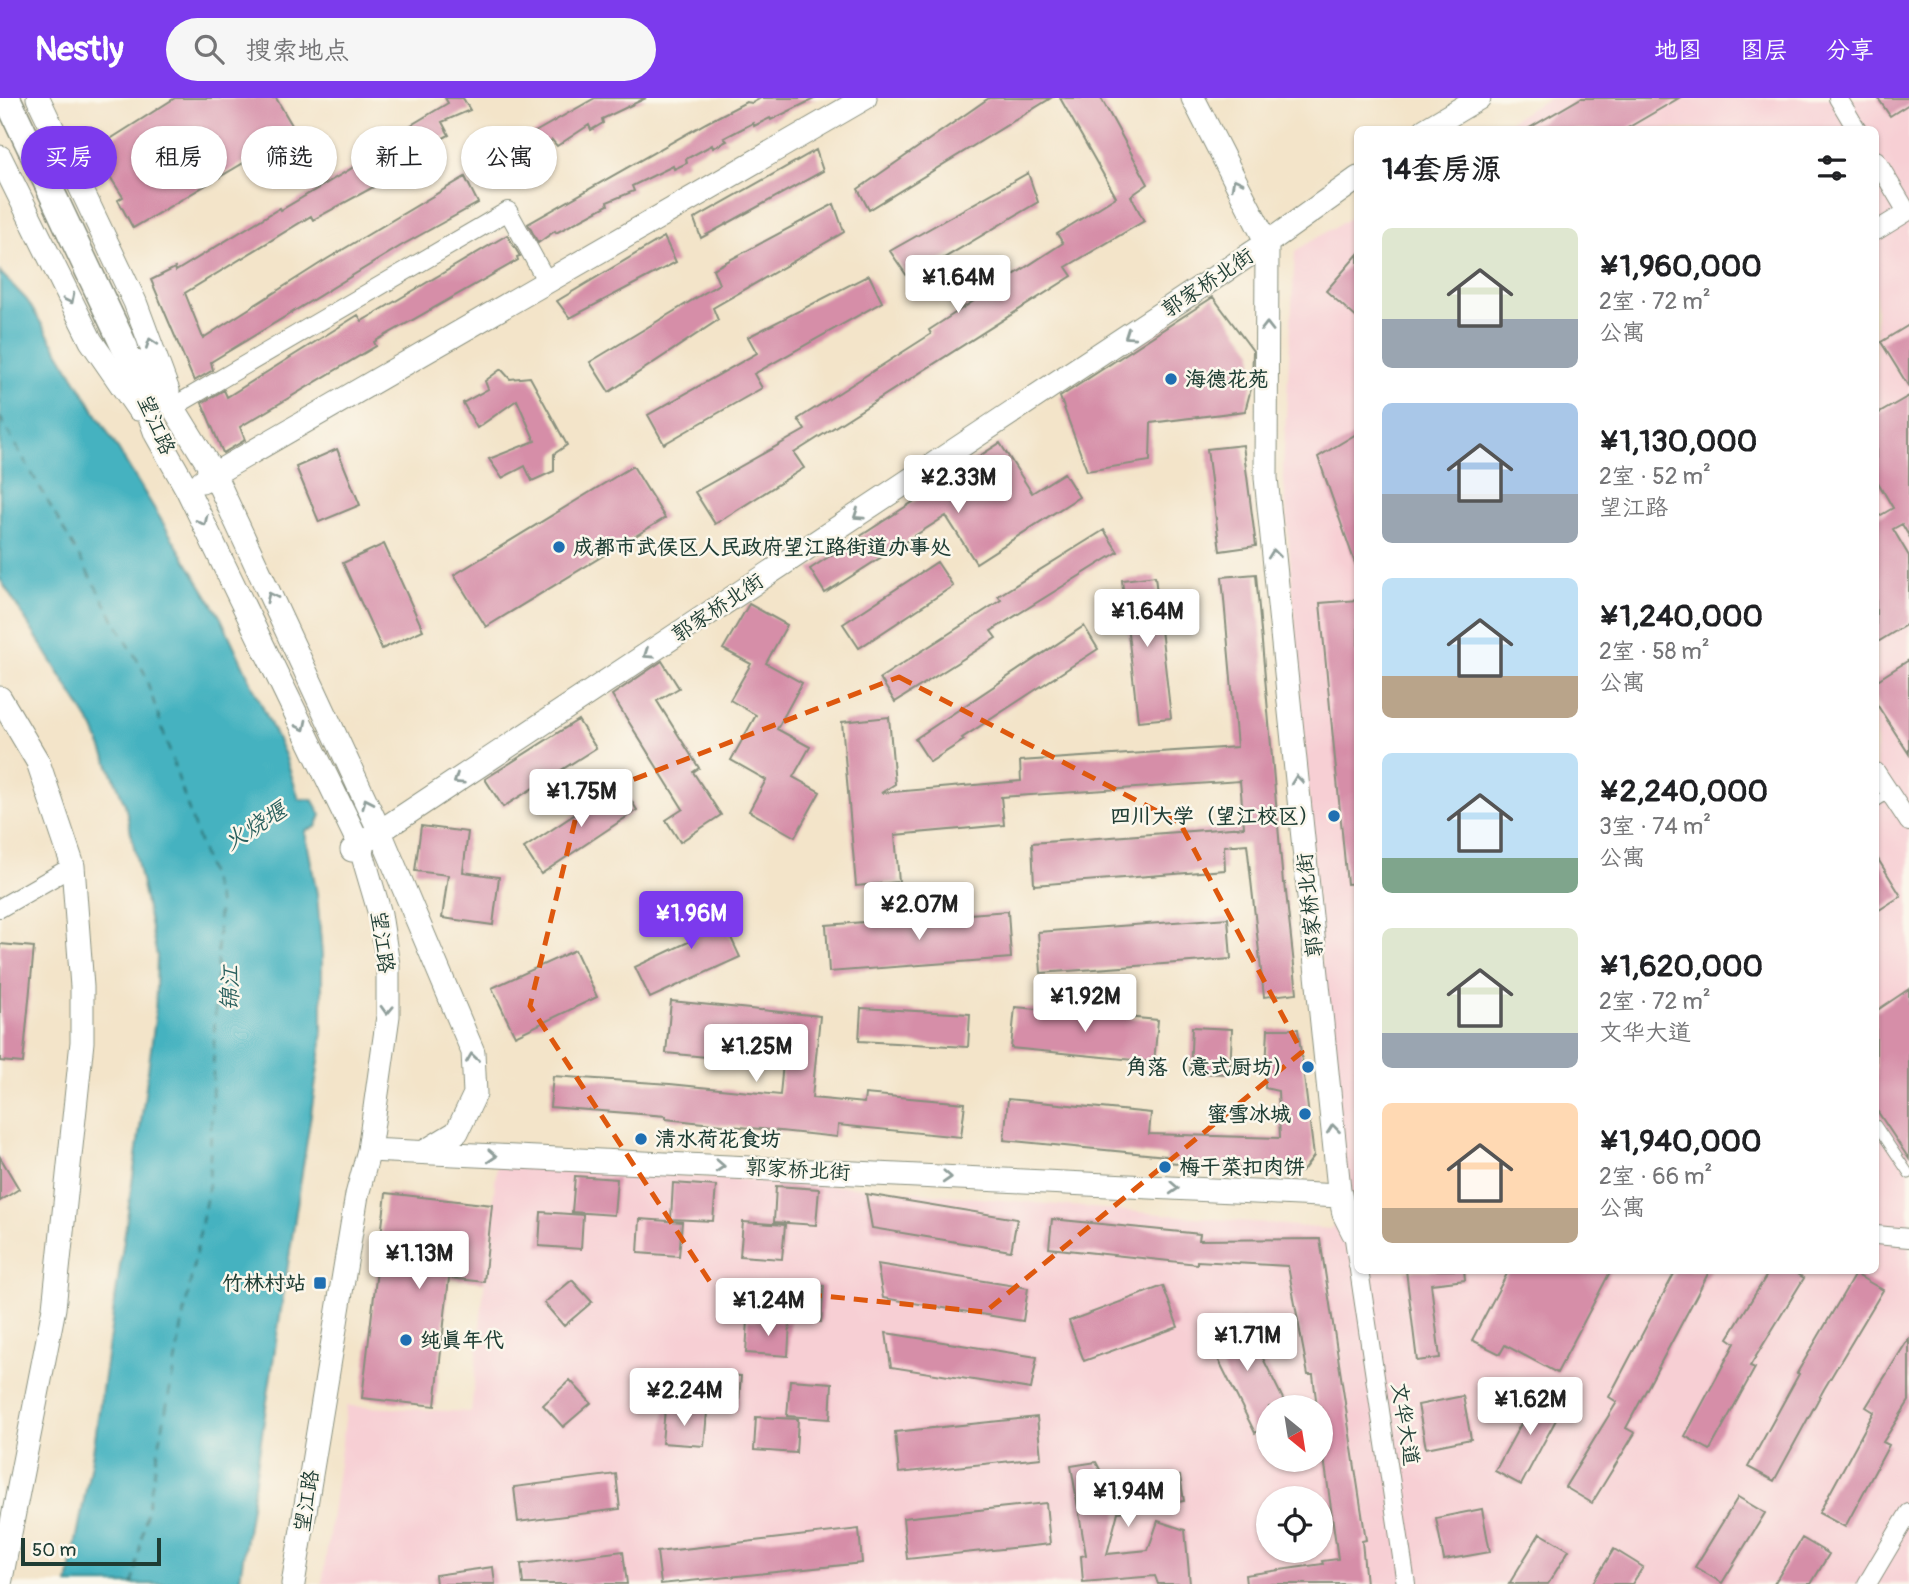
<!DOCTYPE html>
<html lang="zh">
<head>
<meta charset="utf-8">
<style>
  body { margin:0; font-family:Pangolin,"LXGW WenKai TC",sans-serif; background:#f6f6f6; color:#202124; height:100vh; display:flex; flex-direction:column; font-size:26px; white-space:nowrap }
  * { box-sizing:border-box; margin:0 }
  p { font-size:23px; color:#757577 }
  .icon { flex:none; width:38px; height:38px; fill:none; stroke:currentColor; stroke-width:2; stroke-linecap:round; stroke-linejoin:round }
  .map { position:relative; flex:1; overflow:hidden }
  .sheet { position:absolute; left:1354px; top:28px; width:525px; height:1148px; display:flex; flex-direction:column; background:#fff; border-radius:10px; box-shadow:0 2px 5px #0004 }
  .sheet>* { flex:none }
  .banner { position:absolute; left:21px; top:28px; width:665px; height:63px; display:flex; gap:14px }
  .needle { width:46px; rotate:150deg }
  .tools { position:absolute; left:1256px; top:1297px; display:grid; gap:14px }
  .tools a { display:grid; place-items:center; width:77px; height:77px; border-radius:50%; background:#fff; box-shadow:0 2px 5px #0004; font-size:35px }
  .scale { position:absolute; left:21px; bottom:18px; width:140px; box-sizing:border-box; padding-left:7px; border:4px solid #1f3d34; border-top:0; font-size:19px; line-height:24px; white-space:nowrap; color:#1f3d34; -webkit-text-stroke:5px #fbf7ec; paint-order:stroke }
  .price { position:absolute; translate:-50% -60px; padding:0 16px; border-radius:7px; background:#fff; color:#222; font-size:23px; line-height:46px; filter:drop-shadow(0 2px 4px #0008) }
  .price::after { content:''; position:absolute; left:50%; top:42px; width:21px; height:16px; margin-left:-10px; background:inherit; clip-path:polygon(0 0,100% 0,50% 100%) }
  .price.on { background:#7c3aed; color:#fff }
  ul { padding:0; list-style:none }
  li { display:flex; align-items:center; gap:21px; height:175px; padding:0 28px }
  li span { display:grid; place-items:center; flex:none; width:196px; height:140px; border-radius:10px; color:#555 }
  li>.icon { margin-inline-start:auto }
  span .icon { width:84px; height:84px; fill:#fffc; stroke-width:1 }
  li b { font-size:30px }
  h2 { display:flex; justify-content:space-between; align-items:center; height:84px; padding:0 28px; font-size:30px }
  .tag { padding:0 24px; border-radius:32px; background:#fff; box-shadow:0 2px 5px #0004; font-size:24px; line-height:63px }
  .tag.on { background:#7c3aed; color:#fff }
  header { display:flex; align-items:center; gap:42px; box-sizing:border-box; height:98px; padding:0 35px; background:#7c3aed; color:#fff }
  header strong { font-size:33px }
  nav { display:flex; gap:38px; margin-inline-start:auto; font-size:24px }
  .search { width:490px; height:63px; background:#f6f6f6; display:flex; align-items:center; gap:18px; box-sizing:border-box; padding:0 24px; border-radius:38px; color:#757577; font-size:26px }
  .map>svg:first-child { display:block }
  .built { fill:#f7cfd4; fill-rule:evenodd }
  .water { fill:#44b2c0; stroke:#32787a; stroke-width:2 }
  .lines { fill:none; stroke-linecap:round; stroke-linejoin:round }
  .ferry { stroke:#2a605e; stroke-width:2; stroke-dasharray:9 7; stroke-linecap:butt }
  .building { fill:#d68ea8 }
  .service-casing { stroke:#89907e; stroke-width:11 }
  .minor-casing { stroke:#89907e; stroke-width:20 }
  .tertiary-casing { stroke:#89907e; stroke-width:25 }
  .secondary-casing { stroke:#89907e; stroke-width:29 }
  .service { stroke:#fff; stroke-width:9 }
  .minor { stroke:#fff; stroke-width:18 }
  .tertiary { stroke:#fff; stroke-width:23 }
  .secondary { stroke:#fff; stroke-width:26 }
  .oneway { stroke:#8f9e9a }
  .marked { fill:none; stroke:#de580e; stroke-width:5; stroke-dasharray:14 9; stroke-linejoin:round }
  .poi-dot { fill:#1f6fb2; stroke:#fbf7ec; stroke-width:2.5 }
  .labels { text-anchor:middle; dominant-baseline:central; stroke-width:5; stroke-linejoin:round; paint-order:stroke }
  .street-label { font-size:21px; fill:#1f3d34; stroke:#fbf7ec }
  .poi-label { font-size:21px; font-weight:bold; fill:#1f3d34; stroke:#fbf7ec; text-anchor:start }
  .water-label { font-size:23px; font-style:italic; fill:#2a605e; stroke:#fbf7ec }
</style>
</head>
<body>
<header>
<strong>Nestly</strong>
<div class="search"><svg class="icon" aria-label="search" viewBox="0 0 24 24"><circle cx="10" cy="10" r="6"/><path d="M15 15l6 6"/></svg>搜索地点</div>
<nav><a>地图</a><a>图层</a><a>分享</a></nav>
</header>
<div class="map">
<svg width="1909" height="1486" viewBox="0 0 1909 1486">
  <rect width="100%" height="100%" fill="#fbf7ec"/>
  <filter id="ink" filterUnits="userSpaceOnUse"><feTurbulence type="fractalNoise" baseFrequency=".0143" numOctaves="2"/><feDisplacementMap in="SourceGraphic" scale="14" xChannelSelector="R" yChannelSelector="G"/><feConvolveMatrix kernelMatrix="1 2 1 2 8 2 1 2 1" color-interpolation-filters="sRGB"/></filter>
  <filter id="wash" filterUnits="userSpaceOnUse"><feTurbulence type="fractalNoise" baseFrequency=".00686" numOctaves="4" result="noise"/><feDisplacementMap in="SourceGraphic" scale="28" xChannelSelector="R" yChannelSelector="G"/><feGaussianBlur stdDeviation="1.57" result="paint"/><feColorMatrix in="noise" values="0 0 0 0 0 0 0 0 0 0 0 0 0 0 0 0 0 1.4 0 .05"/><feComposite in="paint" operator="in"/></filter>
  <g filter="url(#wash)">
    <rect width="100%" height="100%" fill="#f3e4c9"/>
    <!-- built -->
    <path class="built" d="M1549 0H1909V1486H322L347 1308 471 1314 497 1065 855 1089 1330 1131 1344 1116 1339 1091 1283 370 1295 153 1358 115V1172H1876V32L1496 31ZM1269 1309H1321V1362H1269ZM1269 1400H1321V1452H1269Z"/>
    <!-- water -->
    <path class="water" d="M0 174 27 202 221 520 285 657 299 701H312L321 717 316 729 305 733 317 796 322 857V944L239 1486H68L93 1354 144 1003 155 921 157 858 125 706 94 631 0 481Z"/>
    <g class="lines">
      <!-- ferry -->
      <path class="ferry" d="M0 319 144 574 219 806 209 1086 133 1486"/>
    </g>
    <g id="blocks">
      <!-- building -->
      <path class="building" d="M175 0H276L296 34 133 130 118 102 123 99 93 52Z
        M445 0H463L470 12 442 24 449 37 375 76 379 86 313 122 311 118 185 195 203 240 327 161 465 79 478 105 404 146 211 264 213 272 194 283 151 182 175 170 176 173 280 110 281 112 374 57 371 51 448 5Z
        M595 0H646L602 21 603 25 591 32 589 27 557 48 552 42 538 50 528 38Z
        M761 0H816L771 22 770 20 754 28 753 25 724 40 727 43 713 50 712 47 686 61 687 65 674 71 673 68 632 88 634 93 607 104 608 107 556 135 555 133 538 145 528 126 706 25 746 4 752 5Z
        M989 0H1051L869 112 858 91Z
        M1060 0H1101L1148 86 1131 98 1144 123 1066 169 1072 178 794 355 804 370 715 426 695 394 805 332 798 321 931 236 929 232 1063 145 1057 136 1116 99Z
        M1581 0H1679L1624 32H1526Z
        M1878 0H1909V6L1890 18Z
        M816 52 823 73 701 140 694 121Z
        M1028 75 1038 104 909 181 890 153Z
        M834 106 844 134 713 210 718 222 609 294 590 264 719 186 713 171Z
        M507 137 520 158 517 159 518 162 374 244 376 248 240 329 245 342 223 355 202 305 224 292 227 299 358 217 362 223Z
        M664 139 676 164 570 220 557 203Z
        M1358 156V221L1326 193Z
        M869 177 882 204 754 276 762 290 664 346 648 317 757 255 748 239Z
        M1213 199 1253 253 1252 287 1245 313 1151 325 1150 363 1087 373 1060 299Z
        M1909 227V289L1881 244Z
        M501 271 510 281 530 279 567 347 554 356V373L532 383 525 368 502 380 489 361 535 343 517 302 477 330 463 305 488 291 485 283Z
        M1909 298V438L1902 426 1893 431 1909 458V525L1876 545V420L1893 410 1876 381V317Z
        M1358 335V468H1356L1318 359Z
        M1000 345 1032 395 1064 375 1079 399 976 465 946 418 825 495 810 471 922 398 920 396Z
        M1243 347 1256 448 1220 453 1207 351Z
        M337 351 360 407 319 424 296 369Z
        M633 368 665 420 486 529 454 477Z
        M1104 432 1118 454 991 533 996 540 895 604 880 580 1001 502 998 498Z
        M384 446 423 532 382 551 343 465Z
        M937 464 953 488 859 550 843 526Z
        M1256 476 1283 785H1285L1297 895 1264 899 1247 746 1224 748 1225 772 1034 787 1032 745 1244 729 1240 683 1001 699 1004 727 895 737 899 784 856 788 842 624 889 619 895 686 881 695 1021 683 1020 663 1237 649 1222 479Z
        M1155 478 1171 620 1138 623 1122 482Z
        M1358 502V785L1347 786 1320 505Z
        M749 506 787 527 766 565 802 585 777 631 810 649 793 679 820 694 795 739 749 713 766 682 731 662 756 617 730 602 751 566 723 551Z
        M1084 528 1098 551 962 640 964 642 930 664 915 641Z
        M1909 562V656L1876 605V583Z
        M662 563 679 590 657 603 699 670 693 674 721 717 680 744 666 722 683 711 612 597Z
        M578 622 596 650 503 709 485 681Z
        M621 686 637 712 541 776 524 750Z
        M421 728 468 734 463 774 499 779 493 827 442 820 448 777 415 773Z
        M1876 758 1901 798 1876 814Z
        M711 797 740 859 650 900 635 869 697 840 683 810Z
        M1008 813 1011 860 829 874 826 827Z
        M1228 820 1231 861 1041 875 1038 834Z
        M0 846 34 849 23 965 0 963Z
        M575 852 597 899 515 938 492 890Z
        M1909 891V1061L1876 1011V913Z
        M671 903 820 918 812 1000 864 1005 865 996 965 1005 961 1039 838 1027 837 1039 666 1021V1018L550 1009 553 978 670 986 780 997 785 943 708 936 706 959 666 955Z
        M1015 909 1158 922 1154 964 1011 950Z
        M861 910 970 916 968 949 859 943Z
        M1192 929 1232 931 1230 976 1190 975Z
        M1268 931H1298L1314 1058 1302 1074 1166 1064V1058L1004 1042 1008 1001 1151 1015 1149 1036 1280 1040 1278 993 1265 990Z
        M0 1059 19 1091 0 1103Z
        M575 1078 617 1081 614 1117 572 1114Z
        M673 1085 716 1088 713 1123 671 1121Z
        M776 1088 819 1091 816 1127 774 1124Z
        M386 1095 492 1107 484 1184 449 1180 435 1308 362 1300Z
        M866 1096 1017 1121 1011 1153 872 1130Z
        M541 1114 583 1117 581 1151 539 1148Z
        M640 1121 682 1124 679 1158 638 1155Z
        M1052 1121 1200 1136 1199 1142 1320 1141 1366 1442 1362 1443 1366 1486H1246L1245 1477 1323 1466 1322 1463 1338 1461 1321 1338V1309H1317L1313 1277H1308L1288 1168 1197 1163V1166L1049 1150Z
        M743 1124 785 1127 782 1161 740 1158Z
        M877 1166 1028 1190 1023 1223 883 1200Z
        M1406 1172H1464L1465 1182 1431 1186 1440 1260 1417 1263Z
        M1509 1172H1611L1557 1275 1505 1247 1500 1256 1472 1242Z
        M1676 1172H1710L1626 1330 1635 1335 1592 1405 1565 1389 1617 1304 1609 1299Z
        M1770 1172H1791L1804 1180 1750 1268 1755 1270 1710 1352 1685 1338 1735 1245 1728 1240Z
        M1855 1176 1883 1192 1824 1291 1774 1383 1748 1369 1799 1276 1797 1275Z
        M572 1182 592 1204 564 1228 544 1205Z
        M781 1185 824 1188 821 1224 779 1221Z
        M1163 1188 1178 1229 1084 1263 1069 1223Z
        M1243 1220 1287 1309H1269V1328L1255 1335 1207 1239Z
        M748 1222 790 1224 788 1258 746 1255Z
        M886 1235 1037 1259 1031 1291 891 1269Z
        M1909 1240V1303L1883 1344 1889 1347 1845 1429 1819 1415 1874 1314 1866 1309Z
        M698 1275 741 1278 738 1313 696 1310Z
        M570 1282 591 1305 563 1329 543 1307Z
        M790 1282 832 1285 830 1321 787 1318Z
        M1540 1291 1565 1305 1521 1387 1495 1373Z
        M1463 1298 1471 1341 1426 1350 1418 1307Z
        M665 1311 707 1314 704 1348 662 1345Z
        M756 1319 798 1321 796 1355 754 1352Z
        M1037 1319 1041 1360 899 1375 895 1334Z
        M1096 1364 1109 1389 1180 1378 1184 1403 1118 1414 1107 1456 1148 1452 1158 1423 1185 1432 1190 1486H1158L1155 1478 1083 1484 1081 1458 1086 1457 1071 1368Z
        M616 1376 620 1411 518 1424 514 1389Z
        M1738 1399 1765 1415 1722 1485 1695 1469Z
        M1046 1405 1050 1446 907 1461 903 1420Z
        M1482 1411 1490 1454 1444 1462 1436 1420Z
        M859 1431 862 1465 661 1486 657 1454Z
        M1540 1435 1569 1452 1548 1486H1509Z
        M1802 1440 1829 1456 1811 1486H1774Z
        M1614 1451 1643 1469 1632 1486H1592Z
        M623 1453 627 1486H523L521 1466Z
        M493 1469 495 1486H436L435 1477Z"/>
    </g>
  </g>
  <g filter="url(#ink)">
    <use href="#blocks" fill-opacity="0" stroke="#89907e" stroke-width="2"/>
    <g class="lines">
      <!-- service casing -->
      <g class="service-casing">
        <path id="service" d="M1876 704 1890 695
          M1876 1027 1909 1076"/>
      </g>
      <!-- minor casing -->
      <g class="minor-casing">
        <path id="minor" d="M1838 0 1857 32
          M1876 62 1907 114 1876 133
          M173 309 508 113 547 184
          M1876 674 1909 724
          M0 810 73 768
          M1353 1134 1358 1168
          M1876 1137 1909 1140
          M1359 1172 1406 1486
          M1867 1486 1909 1415"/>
      </g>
      <!-- tertiary casing -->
      <g class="tertiary-casing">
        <path id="tertiary" d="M38 0 135 204 168 293
          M1193 0 1267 145 1266 380 1339 1091 1344 1116 1353 1134
          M1425 32 1479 0
          M0 59 91 243 138 311
          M125 250 156 336 187 391 360 748 380 816 388 867V918L369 1052 357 1097 293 1486
          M136 264 173 309 214 376 380 734 473 954 475 996 457 1034 424 1054
          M202 383 865 0
          M0 600 38 664 73 768 82 889V944L54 1210 0 1486
          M352 752 1267 145 1358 80
          M369 1052 1340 1098"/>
      </g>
      <!-- secondary casing -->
      <g class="secondary-casing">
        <path id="secondary" d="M7 0 125 250"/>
      </g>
      <!-- service -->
      <use href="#service" class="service"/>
      <!-- minor -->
      <use href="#minor" class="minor"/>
      <!-- tertiary -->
      <use href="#tertiary" class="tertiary"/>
      <!-- secondary -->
      <use href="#secondary" class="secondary"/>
    </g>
    <!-- one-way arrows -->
    <defs><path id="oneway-chevron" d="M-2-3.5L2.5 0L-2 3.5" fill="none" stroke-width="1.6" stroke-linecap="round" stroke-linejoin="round" transform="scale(1.75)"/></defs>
    <g class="oneway">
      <use href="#oneway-chevron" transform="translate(1236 85) rotate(-117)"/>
      <use href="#oneway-chevron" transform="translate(70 201) rotate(63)"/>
      <use href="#oneway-chevron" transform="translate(1267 229) rotate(-90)"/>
      <use href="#oneway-chevron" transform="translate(1129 237) rotate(146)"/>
      <use href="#oneway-chevron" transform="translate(151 245) rotate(-109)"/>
      <use href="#oneway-chevron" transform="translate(858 417) rotate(146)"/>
      <use href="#oneway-chevron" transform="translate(203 423) rotate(64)"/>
      <use href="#oneway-chevron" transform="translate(1274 456) rotate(-96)"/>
      <use href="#oneway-chevron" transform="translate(271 499) rotate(-115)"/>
      <use href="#oneway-chevron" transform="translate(648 556) rotate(146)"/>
      <use href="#oneway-chevron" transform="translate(302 628) rotate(64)"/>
      <use href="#oneway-chevron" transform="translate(458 682) rotate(146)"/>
      <use href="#oneway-chevron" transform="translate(1297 682) rotate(-96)"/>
      <use href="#oneway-chevron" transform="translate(367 705) rotate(-115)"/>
      <use href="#oneway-chevron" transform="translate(387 912) rotate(92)"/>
      <use href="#oneway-chevron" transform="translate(472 960) rotate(-98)"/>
      <use href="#oneway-chevron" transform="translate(1333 1031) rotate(-96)"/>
      <use href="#oneway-chevron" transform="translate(492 1058) rotate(3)"/>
      <use href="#oneway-chevron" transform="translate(720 1068) rotate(3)"/>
      <use href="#oneway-chevron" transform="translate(947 1079) rotate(3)"/>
      <use href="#oneway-chevron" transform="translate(1174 1090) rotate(3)"/>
    </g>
  </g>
  <!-- marked area -->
  <path class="marked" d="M899 579 1180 725 1302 954 985 1214 712 1187 530 908 580 702Z"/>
  <!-- markers -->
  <g class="poi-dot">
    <circle cx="1171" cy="281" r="7"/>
    <circle cx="559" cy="449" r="7"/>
    <circle cx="1334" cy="718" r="7"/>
    <circle cx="1308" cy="969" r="7"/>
    <circle cx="1305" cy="1016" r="7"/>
    <circle cx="641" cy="1041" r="7"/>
    <circle cx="1165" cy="1069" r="7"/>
    <rect x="313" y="1178" width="14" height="14" rx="3.5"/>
    <circle cx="406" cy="1242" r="7"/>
  </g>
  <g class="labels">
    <!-- street labels -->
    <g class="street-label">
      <text transform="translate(1208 185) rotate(-34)">郭家桥北街</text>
      <text transform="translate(156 327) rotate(66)">望江路</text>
      <text transform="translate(718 510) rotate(-34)">郭家桥北街</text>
      <text transform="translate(1310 807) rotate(-96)">郭家桥北街</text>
      <text transform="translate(382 844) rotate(82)">望江路</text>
      <text transform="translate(798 1072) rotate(3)">郭家桥北街</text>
      <text transform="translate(1405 1326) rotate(81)">文华大道</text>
      <text transform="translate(307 1403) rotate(-81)">望江路</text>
    </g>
    <!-- poi labels -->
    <g class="poi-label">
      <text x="1185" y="281">海德花苑</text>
      <text x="573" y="449">成都市武侯区人民政府望江路街道办事处</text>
      <text x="1320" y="718" text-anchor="end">四川大学（望江校区）</text>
      <text x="1294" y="969" text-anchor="end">角落（意式厨坊）</text>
      <text x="1291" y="1016" text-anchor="end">蜜雪冰城</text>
      <text x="655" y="1041">清水荷花食坊</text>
      <text x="1179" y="1069">梅干菜扣肉饼</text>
      <text x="306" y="1185" text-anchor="end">竹林村站</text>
      <text x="420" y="1242">纯真年代</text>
    </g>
    <!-- water labels -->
    <g class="water-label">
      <text transform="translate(255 728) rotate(-32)">火烧堰</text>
      <text transform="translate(230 890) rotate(-89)">锦江</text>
    </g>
  </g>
</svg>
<div class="tools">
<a><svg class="needle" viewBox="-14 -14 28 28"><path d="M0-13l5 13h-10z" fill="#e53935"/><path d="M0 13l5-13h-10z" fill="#757577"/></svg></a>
<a><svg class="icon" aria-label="locate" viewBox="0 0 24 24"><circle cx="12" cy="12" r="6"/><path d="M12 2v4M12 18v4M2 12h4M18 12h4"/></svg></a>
</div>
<div class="scale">50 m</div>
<b class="price" style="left:958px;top:217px">¥1.64M</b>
<b class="price" style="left:958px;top:417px">¥2.33M</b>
<b class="price" style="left:1147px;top:551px">¥1.64M</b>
<b class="price" style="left:581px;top:731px">¥1.75M</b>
<b class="price" style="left:919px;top:844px">¥2.07M</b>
<b class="price on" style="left:691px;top:853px">¥1.96M</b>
<b class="price" style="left:1085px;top:936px">¥1.92M</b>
<b class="price" style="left:756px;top:986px">¥1.25M</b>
<b class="price" style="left:419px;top:1193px">¥1.13M</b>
<b class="price" style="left:768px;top:1240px">¥1.24M</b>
<b class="price" style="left:1247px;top:1275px">¥1.71M</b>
<b class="price" style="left:684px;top:1330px">¥2.24M</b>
<b class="price" style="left:1530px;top:1339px">¥1.62M</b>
<b class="price" style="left:1128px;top:1431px">¥1.94M</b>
<div class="banner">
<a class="tag on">买房</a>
<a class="tag">租房</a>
<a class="tag">筛选</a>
<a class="tag">新上</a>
<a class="tag">公寓</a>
</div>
<section class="sheet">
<h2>14套房源<svg class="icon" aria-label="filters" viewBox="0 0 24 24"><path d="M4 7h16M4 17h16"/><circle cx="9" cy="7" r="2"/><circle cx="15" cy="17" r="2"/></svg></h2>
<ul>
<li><span style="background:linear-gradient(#dfe7d0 65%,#9aa5b1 0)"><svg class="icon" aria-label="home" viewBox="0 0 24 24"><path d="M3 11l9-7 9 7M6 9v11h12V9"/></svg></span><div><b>¥1,960,000</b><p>2室 · 72 m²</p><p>公寓</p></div></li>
<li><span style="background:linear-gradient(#a9c7e8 65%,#9aa5b1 0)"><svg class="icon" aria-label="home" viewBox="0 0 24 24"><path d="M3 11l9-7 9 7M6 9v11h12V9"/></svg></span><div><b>¥1,130,000</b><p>2室 · 52 m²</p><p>望江路</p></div></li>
<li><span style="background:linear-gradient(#bfe0f5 70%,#b9a48a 0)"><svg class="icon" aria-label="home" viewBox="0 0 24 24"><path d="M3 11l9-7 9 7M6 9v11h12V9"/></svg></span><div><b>¥1,240,000</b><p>2室 · 58 m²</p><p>公寓</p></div></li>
<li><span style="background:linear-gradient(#bfe0f5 75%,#7fa58c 0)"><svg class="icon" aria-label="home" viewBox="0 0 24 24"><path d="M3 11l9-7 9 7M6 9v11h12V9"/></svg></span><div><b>¥2,240,000</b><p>3室 · 74 m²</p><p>公寓</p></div></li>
<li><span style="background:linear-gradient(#dfe7d0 75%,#9aa5b1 0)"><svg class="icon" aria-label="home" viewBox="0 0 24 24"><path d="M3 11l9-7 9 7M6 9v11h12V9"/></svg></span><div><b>¥1,620,000</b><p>2室 · 72 m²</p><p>文华大道</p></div></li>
<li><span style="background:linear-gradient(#ffd9b3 75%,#b9a48a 0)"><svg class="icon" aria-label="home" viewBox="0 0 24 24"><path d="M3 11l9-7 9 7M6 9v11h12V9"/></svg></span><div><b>¥1,940,000</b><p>2室 · 66 m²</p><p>公寓</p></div></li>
</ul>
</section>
</div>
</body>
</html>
